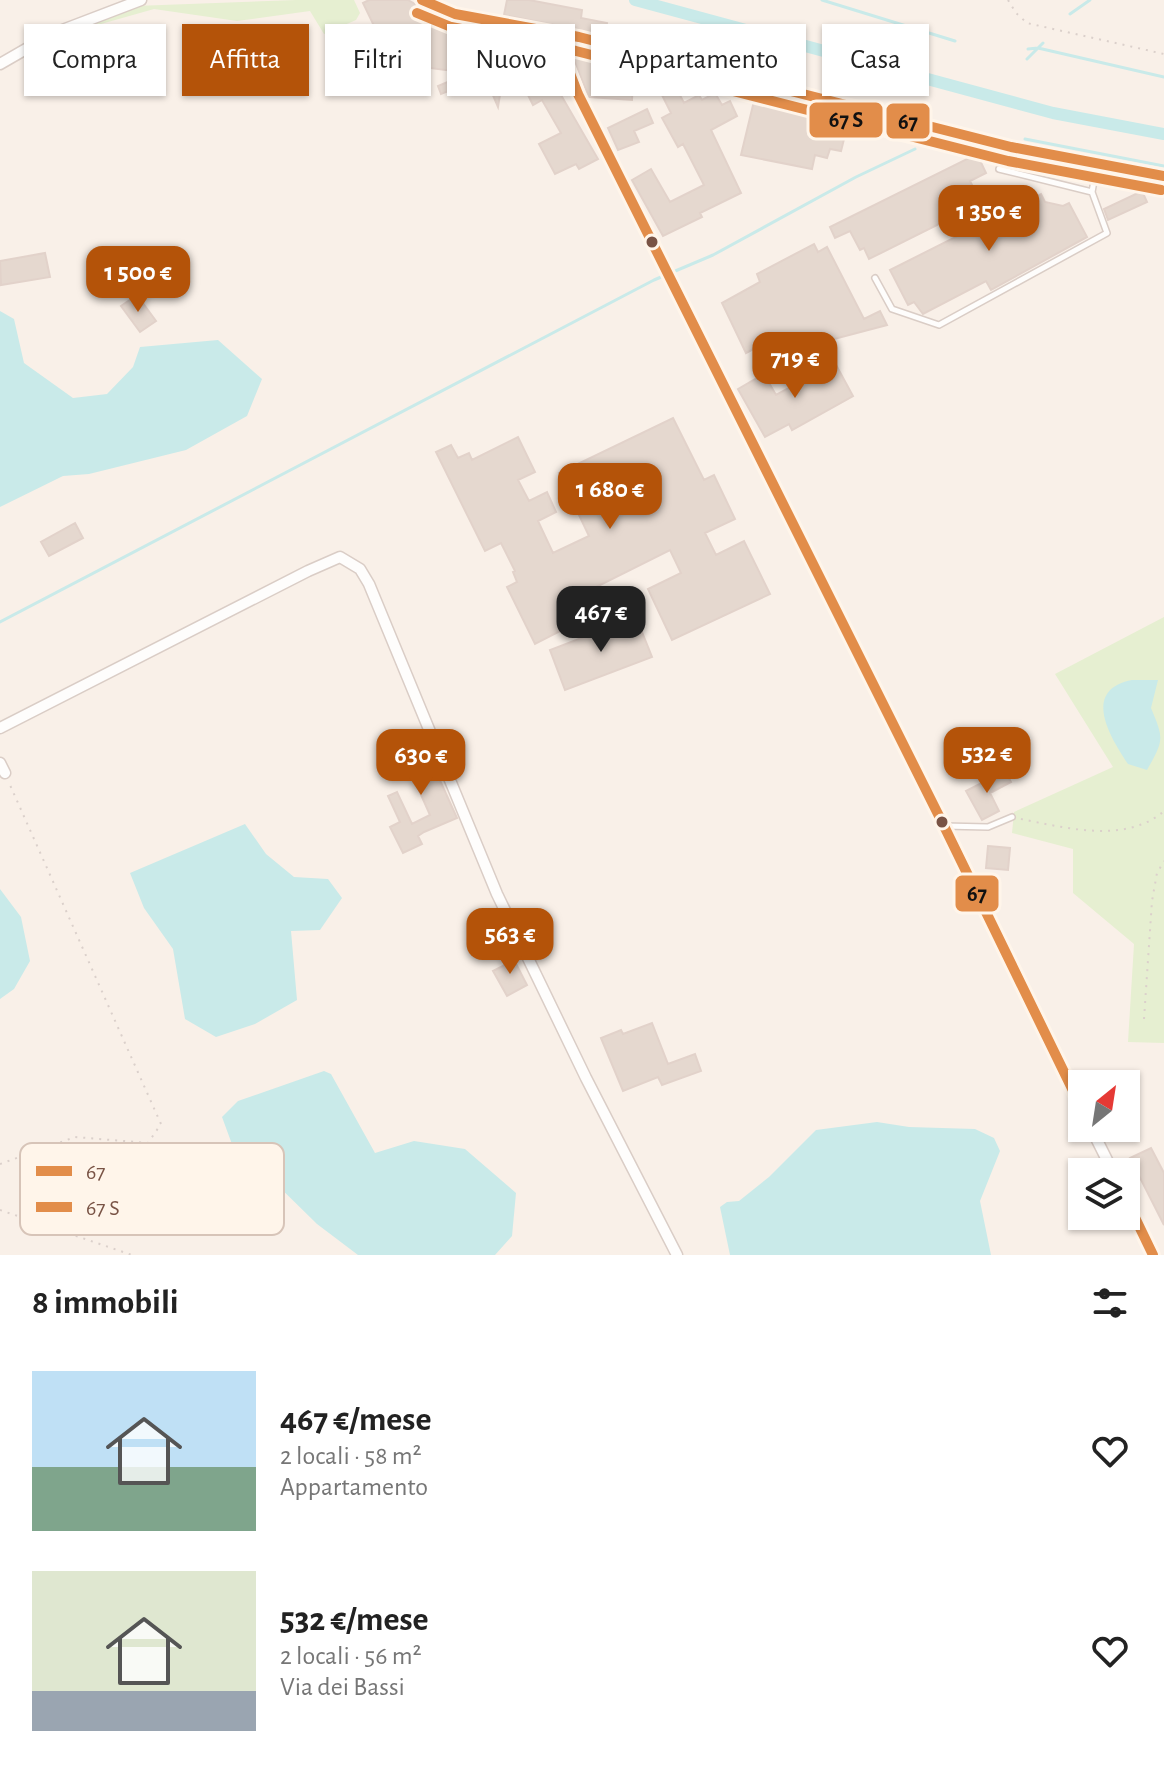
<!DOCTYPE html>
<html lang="it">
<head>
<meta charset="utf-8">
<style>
  body { margin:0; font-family:"Alegreya Sans",sans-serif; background:#f6f6f6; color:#222; height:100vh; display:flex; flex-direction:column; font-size:30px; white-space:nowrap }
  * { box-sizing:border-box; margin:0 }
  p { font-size:26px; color:#767676 }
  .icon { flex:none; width:44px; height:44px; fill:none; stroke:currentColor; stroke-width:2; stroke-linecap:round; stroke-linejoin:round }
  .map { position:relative; height:1255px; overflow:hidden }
  .panel { display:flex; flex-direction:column; background:#fff; flex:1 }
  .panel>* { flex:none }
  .hud { position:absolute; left:24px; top:24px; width:1116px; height:72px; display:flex; gap:16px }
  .needle { width:52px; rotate:30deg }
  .fabs { position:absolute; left:1068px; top:1070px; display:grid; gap:16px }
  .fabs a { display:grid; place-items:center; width:72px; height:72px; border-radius:0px; background:#fff; box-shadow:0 2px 6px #0004; font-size:40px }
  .price { position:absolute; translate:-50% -68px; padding:0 18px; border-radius:16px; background:#b45309; color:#fff; font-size:26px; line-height:52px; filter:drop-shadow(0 2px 4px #0008) }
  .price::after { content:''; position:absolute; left:50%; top:48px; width:24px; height:18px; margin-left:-12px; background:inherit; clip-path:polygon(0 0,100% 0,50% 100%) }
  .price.selected { background:#222; color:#fff }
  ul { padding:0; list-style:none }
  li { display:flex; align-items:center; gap:24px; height:200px; padding:0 32px }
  li span { display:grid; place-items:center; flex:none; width:224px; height:160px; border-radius:0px; color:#555 }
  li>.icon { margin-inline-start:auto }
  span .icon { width:96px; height:96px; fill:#fffc; stroke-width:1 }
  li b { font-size:34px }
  h2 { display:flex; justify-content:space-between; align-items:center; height:96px; padding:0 32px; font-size:34px }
  .tag { padding:0 28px; border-radius:0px; background:#fff; box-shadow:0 2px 6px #0004; font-size:28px; line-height:72px }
  .tag.selected { background:#b45309; color:#fff }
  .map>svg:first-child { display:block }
  .green { fill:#e6efd1 }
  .water { fill:#c9eae9 }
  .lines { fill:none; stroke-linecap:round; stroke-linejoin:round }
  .stream { stroke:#c9eae9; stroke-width:3 }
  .canal { stroke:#c9eae9; stroke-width:12 }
  .building { fill:#e5d8cf; stroke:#e2d2ca; stroke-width:2 }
  .lane-casing { stroke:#dacdc6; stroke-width:8 }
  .street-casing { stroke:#dacdc6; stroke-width:13 }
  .path { stroke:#dbd0cb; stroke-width:2; stroke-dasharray:2 6; stroke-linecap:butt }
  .lane { stroke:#fefdfc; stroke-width:5 }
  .street { stroke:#fefdfc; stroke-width:10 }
  .bus-1-casing { stroke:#fff5ea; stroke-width:16 }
  .bus-2-casing { stroke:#fff5ea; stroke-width:16 }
  .bus-1 { stroke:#e28d4a; stroke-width:10 }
  .bus-2 { stroke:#e28d4a; stroke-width:10 }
  .bus-dot { fill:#795345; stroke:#fff5ea; stroke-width:3 }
  .key { fill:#fff5ea; stroke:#d7c4b8; stroke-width:2 }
  .key-label { font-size:22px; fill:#795345 }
  .line-badge { stroke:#fff5ea; stroke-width:3 }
  .pale-badge-label { font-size:22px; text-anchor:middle; font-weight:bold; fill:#111 }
</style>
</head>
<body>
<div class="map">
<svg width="1164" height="1255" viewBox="0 0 1164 1255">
  <rect width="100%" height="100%" fill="#f9f0e8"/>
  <!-- green -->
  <path class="green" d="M296 0H354L360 13 356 20 324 34 310 11 237 21 154 9 94 26 91 20 135 6Z
    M1164 617V1043L1128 1042 1134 944 1073 893V849L1012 833 1014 812 1113 767 1055 674Z"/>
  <!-- water -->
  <path class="water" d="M0 311 14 319 24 363 73 398 107 394 133 367 140 347 218 340 262 379 247 416 186 450 89 474 63 476 0 507Z
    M1132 680H1158L1151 708C1164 739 1164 740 1147 770L1128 764C1110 737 1081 690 1132 680Z
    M245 824 266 854 294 877 328 879 342 898 320 930 291 931 297 1000 255 1024 216 1037 185 1019 173 949 144 908 130 873Z
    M0 889 21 917 30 961 14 989 0 999Z
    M324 1071 331 1074 375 1153 414 1141 465 1149 516 1193 512 1236 495 1255H358L317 1224 264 1172 233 1147 222 1117 238 1101Z
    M877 1122 909 1127 975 1129 994 1138 1000 1151 980 1201 991 1255H730L720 1207 727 1202 739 1201 769 1177 816 1130Z"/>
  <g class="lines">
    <!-- stream -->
    <path class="stream" d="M822 0 955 41
      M1070 14 1090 0
      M1028 49 1038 48 1164 77
      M1027 59 1043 43
      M1025 139 1164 166
      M0 622 654 280 713 255 856 177 915 149"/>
    <!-- canal -->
    <path class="canal" d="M635 0 1053 113 1164 134"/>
  </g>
  <!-- building -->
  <path class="building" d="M369 0H408L437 17 435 22 510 33 498 107 492 93H463L461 86 441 94 438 86 469 73 422 67 426 42 421 41 423 32 393 46 384 27 376 30 363 3Z
    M507 0H529L582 10 581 18 607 23 605 35 504 15Z
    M215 36 222 51 192 63 186 48Z
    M572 44 674 69 670 76 684 103 699 95 702 100 715 93 722 105 730 101 737 116 711 130 741 193 700 213 702 217 663 236 632 180 651 169 670 202 704 185 683 144 678 147 662 118 671 113 656 83 633 78 632 100 589 97 573 58 570 48Z
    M550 76 598 159 579 169 576 164 555 174 539 144 561 133 542 100 533 105 525 89Z
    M754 101 847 127 841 151 830 149 827 158 815 155 812 169 741 155Z
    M647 109 653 123 634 131 639 142 618 150 608 128Z
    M977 154 986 173 970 181 981 203 869 259 864 248 860 250 850 231 835 238 830 227Z
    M1142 191 1147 202 1108 220 1104 209Z
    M1041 194 1045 202 1063 206 1069 203 1087 237 991 290 986 281 923 314 914 302 908 305 890 270Z
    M814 244 818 252 827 247 864 319 880 311 887 325 762 358 757 347 746 353 722 303 760 282 757 274Z
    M45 253 50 277 1 285 0 261Z
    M137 295 156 321 140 332 121 306Z
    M835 363 853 396 792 430 789 424 765 437 738 389 764 374 776 395Z
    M673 418 704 480 714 475 735 519 705 533 716 555 744 541 770 594 672 640 648 589 681 573 670 550 594 588 605 608 535 644 507 587 517 582 513 572 515 571 501 543 485 551 436 452 451 445 458 458 469 453 472 460 518 437 535 472 518 480 529 501 547 492 556 512 538 521 553 553 589 536 559 473Z
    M75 523 83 538 49 556 41 542Z
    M636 617 652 657 565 690 550 650Z
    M419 734 457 818 424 832 418 836 422 844 403 853 390 827 400 822 388 796 397 792 412 824 430 815 398 743Z
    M1005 771 1011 782 990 793 999 811 982 820 966 791Z
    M988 846 1010 848 1008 870 986 868Z
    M511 954 527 985 507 996 493 971 505 965 502 959Z
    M652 1023 668 1064 695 1054 701 1071 662 1085 658 1077 623 1091 601 1038 621 1030 623 1034Z
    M1151 1148 1164 1173V1225L1130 1158Z"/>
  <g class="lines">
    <!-- lane casing -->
    <g class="lane-casing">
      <path id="lane" d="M999 169 1092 192
        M875 278 892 309 939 325 1107 233 1092 192 1097 164
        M944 826 988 827 1012 817"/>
    </g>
    <!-- street casing -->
    <g class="street-casing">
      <path id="street" d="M422 0 455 14 579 37 1011 147 1164 176
        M554 32 578 94 944 826 1082 1109
        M0 64 52 34 141 0
        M0 728 308 571 340 557 360 569 369 584 497 894 586 1078 677 1255
        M0 763 5 773
        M1091 1128 1113 1172
        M1126 1199 1153 1255"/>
    </g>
    <!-- path -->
    <path class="path" d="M1008 0 1016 13 1027 23 1164 54
      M1021 819C1066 828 1126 844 1164 811
      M1144 1019 1152 901 1157 873 1164 861
      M0 1164 75 1137 148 1143 161 1124 10 785
      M0 1210 132 1255"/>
    <!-- lane -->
    <use href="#lane" class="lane"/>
    <!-- street -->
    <use href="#street" class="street"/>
    <!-- bus-1 casing -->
    <g class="bus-1-casing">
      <path id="bus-1" d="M422 0 455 14 579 37 1011 147 1164 176
        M554 32 578 94 944 826 1082 1109
        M1126 1199 1153 1255"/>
    </g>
    <!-- bus-2 casing -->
    <g class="bus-2-casing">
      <path id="bus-2" d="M417 13 451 27 576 51 1008 161 1161 190"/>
    </g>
    <!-- bus-1 -->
    <use href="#bus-1" class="bus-1"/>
    <!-- bus-2 -->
    <use href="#bus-2" class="bus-2"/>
  </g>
  <!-- markers -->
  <g class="bus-dot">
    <circle cx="652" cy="242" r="7"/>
    <circle cx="942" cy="822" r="7"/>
  </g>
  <!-- legend -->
  <rect x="20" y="1143" width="264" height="92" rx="12" class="key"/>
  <rect x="36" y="1166" width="36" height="10" fill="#e28d4a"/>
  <rect x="36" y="1202" width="36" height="10" fill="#e28d4a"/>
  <g class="key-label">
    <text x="86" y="1179">67</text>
    <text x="86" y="1215">67 S</text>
  </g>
  <g class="line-badge">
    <rect x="808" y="101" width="76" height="38" rx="8" fill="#e28d4a"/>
    <rect x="885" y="102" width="46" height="38" rx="8" fill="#e28d4a"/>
    <rect x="954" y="874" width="46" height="39" rx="8" fill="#e28d4a"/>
  </g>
  <g class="pale-badge-label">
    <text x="846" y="127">67 S</text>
    <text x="908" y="129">67</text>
    <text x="977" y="901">67</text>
  </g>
</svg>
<div class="fabs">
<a><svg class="needle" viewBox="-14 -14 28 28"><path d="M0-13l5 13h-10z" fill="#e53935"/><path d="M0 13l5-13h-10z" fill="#767676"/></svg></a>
<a><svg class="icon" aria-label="layers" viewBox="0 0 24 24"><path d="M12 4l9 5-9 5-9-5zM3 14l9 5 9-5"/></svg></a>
</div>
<b class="price" style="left:989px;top:253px">1 350 €</b>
<b class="price" style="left:138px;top:314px">1 500 €</b>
<b class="price" style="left:795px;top:400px">719 €</b>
<b class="price" style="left:610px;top:531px">1 680 €</b>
<b class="price selected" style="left:601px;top:654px">467 €</b>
<b class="price" style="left:987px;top:795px">532 €</b>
<b class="price" style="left:421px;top:797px">630 €</b>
<b class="price" style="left:510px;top:976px">563 €</b>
<div class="hud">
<a class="tag">Compra</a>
<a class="tag selected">Affitta</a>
<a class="tag">Filtri</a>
<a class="tag">Nuovo</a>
<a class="tag">Appartamento</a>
<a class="tag">Casa</a>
</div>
</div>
<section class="panel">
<h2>8 immobili<svg class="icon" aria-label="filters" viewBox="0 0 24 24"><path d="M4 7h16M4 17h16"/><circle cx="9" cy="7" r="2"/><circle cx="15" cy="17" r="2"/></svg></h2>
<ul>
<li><span style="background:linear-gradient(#bfe0f5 60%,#7fa58c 0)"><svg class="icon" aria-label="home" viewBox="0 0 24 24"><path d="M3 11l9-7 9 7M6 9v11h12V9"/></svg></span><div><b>467 €/mese</b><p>2 locali · 58 m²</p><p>Appartamento</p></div><svg class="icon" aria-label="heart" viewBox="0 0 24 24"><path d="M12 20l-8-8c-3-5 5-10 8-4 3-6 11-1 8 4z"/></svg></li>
<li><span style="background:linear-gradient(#dfe7d0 75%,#9aa5b1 0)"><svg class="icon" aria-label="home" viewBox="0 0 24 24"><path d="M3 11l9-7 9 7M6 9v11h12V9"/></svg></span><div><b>532 €/mese</b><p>2 locali · 56 m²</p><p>Via dei Bassi</p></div><svg class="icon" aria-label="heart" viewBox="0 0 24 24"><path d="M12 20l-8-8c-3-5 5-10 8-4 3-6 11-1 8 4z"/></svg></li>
</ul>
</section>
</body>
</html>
